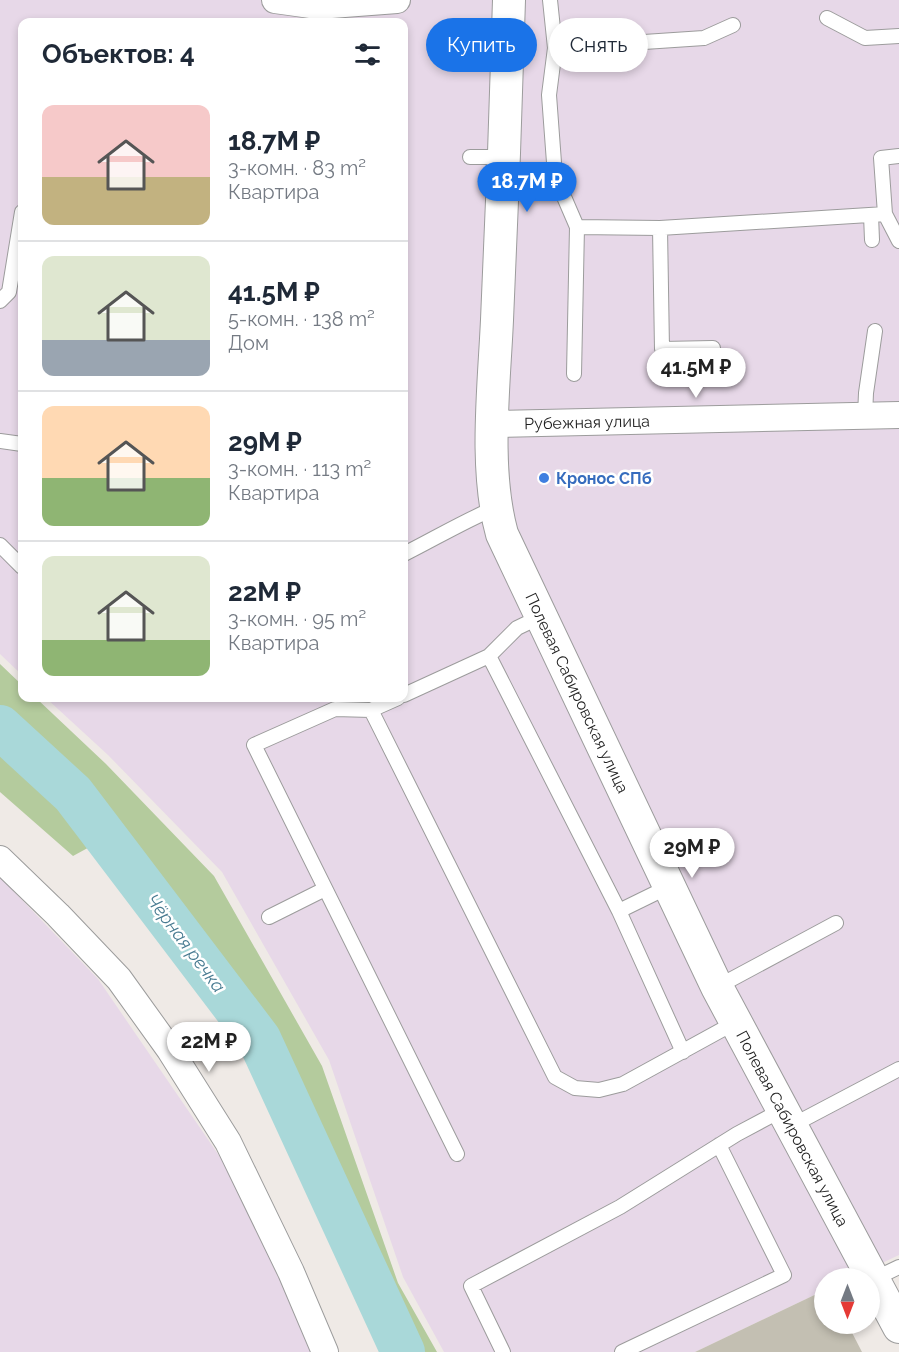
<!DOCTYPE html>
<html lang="ru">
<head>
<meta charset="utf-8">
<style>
  body { margin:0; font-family:Raleway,sans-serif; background:#f2f2f3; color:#1f2937; height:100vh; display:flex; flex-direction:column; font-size:22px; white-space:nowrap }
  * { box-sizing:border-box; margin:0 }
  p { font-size:20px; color:#747a83 }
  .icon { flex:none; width:33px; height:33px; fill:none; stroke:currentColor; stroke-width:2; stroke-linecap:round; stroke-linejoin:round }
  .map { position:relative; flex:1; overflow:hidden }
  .sheet { position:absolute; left:18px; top:18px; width:390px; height:684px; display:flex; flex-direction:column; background:#fff; border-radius:12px; box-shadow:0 3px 9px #0003 }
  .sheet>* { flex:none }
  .top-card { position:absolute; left:426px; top:18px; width:382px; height:54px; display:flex; gap:12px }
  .needle { width:39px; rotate:180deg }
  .buttons { position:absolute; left:814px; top:1268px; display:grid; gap:12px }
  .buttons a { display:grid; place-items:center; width:66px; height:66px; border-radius:50%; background:#fff; box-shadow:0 3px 9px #0003; font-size:30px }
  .price { position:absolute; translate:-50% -51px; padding:0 14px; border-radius:21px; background:#fff; color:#222; font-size:20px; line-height:39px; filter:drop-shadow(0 2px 3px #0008) }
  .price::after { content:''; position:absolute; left:50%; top:36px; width:18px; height:14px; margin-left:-9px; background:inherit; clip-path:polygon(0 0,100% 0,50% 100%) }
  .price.current { background:#1a73e8; color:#fff }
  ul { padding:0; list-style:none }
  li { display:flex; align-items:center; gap:18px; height:150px; padding:0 24px }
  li+li { border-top:2px solid #e0e1e3 }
  li span { display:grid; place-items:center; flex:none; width:168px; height:120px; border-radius:12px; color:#555 }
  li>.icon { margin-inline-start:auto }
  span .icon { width:72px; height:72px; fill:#fffc; stroke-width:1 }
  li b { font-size:26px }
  h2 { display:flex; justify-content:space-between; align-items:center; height:72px; padding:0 24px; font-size:26px }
  .tag { padding:0 21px; border-radius:27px; background:#fff; box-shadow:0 3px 9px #0003; font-size:21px; line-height:54px }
  .tag.current { background:#1a73e8; color:#fff }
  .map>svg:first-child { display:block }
  .industrial { fill:#e7d8e8 }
  .construction { fill:#c3bfb2 }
  .forest { fill:#b4cb9d }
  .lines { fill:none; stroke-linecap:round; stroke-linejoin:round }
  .river { stroke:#a9d8d9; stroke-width:44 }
  .service-casing { stroke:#9c9c9c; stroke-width:16 }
  .minor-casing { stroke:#9c9c9c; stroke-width:28 }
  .tertiary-casing { stroke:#9c9c9c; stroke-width:34 }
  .service { stroke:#fff; stroke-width:14 }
  .minor { stroke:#fff; stroke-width:26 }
  .tertiary { stroke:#fff; stroke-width:32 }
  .shop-dot { fill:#3f7fe0; stroke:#fff; stroke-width:2 }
  .labels { text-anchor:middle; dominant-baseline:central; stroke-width:5; stroke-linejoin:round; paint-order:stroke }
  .street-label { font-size:16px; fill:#1f1f1f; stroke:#fff }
  .shop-label { font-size:16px; font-weight:bold; fill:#366cbe; stroke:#fff; text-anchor:start }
  .water-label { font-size:18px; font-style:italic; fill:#487b91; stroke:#fff }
</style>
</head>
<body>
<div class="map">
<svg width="899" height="1352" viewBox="0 0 899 1352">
  <rect width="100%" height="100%" fill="#efeae6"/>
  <!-- industrial -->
  <path class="industrial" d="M0 0H899V1255L850 1278H825V1290L695 1352H444L403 1277 329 1060 222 872 108 755 46 698H404V22H22V675L0 654Z
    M0 877 98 979 244 1192 313 1352H0Z"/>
  <!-- construction -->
  <path class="construction" d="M825 1290V1323H847L862 1352H695Z"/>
  <!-- forest -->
  <path class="forest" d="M0 664 22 685V698H36L106 764 214 876 322 1066 398 1283 437 1352H409L267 1038 153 885 81 796 0 720Z
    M0 749 35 779 95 844 73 856 0 792Z"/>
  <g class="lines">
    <!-- river -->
    <path class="river" d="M0 727 73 794 259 1039 403 1352"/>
    <!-- service casing -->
    <g class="service-casing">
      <path id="service" d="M550 0 555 48 549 95 555 176 577 227 660 228 885 214 881 158 899 156
        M827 18 865 38 899 36
        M614 44 704 38 733 25
        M555 48 602 45
        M470 157H504
        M885 214 899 241
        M871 215 872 240
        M660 228 662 349 713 348
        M0 301 9 292 22 212
        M574 374 577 227
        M865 416 866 393 875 331
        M0 441 22 444
        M0 545 22 567
        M404 554C434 539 464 521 495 508
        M489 656 619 911 668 887
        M404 695 489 656 517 628 542 616
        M398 698 371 710 335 709 254 745 457 1154
        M371 710 555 1077 575 1088 599 1090 623 1084 736 1022
        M619 911 683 1052
        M269 917 325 889
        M717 987 836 923
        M791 1126 899 1069
        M874 1279 899 1267
        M503 1352 471 1286 620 1207 737 1134 782 1110
        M622 1352 784 1275 719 1145"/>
    </g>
    <!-- minor casing -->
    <g class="minor-casing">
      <g id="minor">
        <path d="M275 0 318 6 397 0"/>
        <path id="s1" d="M493 424 899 415"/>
        <path d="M0 859 58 915 119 979 170 1050 228 1142 291 1272 325 1352"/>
      </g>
    </g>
    <!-- tertiary casing -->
    <g class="tertiary-casing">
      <g id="tertiary">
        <path id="s2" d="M509 0C506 107 502 213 497 320 494 387 484 469 502 534L717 987 899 1327"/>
      </g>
    </g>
    <!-- service -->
    <use href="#service" class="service"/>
    <!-- minor -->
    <use href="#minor" class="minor"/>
    <!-- tertiary -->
    <use href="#tertiary" class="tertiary"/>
  </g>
  <!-- markers -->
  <circle class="shop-dot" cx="544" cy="478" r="6"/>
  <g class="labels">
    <!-- street labels -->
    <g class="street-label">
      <text stroke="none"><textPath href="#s1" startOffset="94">Рубежная улица</textPath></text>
      <text stroke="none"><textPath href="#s2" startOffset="711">Полевая Сабировская улица</textPath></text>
      <text stroke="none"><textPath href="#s2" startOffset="1197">Полевая Сабировская улица</textPath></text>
    </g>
    <!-- shop labels -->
    <g class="shop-label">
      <text x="556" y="478">Кронос СПб</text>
    </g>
    <!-- water labels -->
    <g class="water-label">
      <text transform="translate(186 943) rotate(53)">Чёрная речка</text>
    </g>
  </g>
</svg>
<div class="buttons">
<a><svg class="needle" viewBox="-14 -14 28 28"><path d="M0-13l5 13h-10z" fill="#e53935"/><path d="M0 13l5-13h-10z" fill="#747a83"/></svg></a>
</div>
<b class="price current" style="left:527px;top:213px">18.7M ₽</b>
<b class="price" style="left:696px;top:399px">41.5M ₽</b>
<b class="price" style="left:692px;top:879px">29M ₽</b>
<b class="price" style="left:209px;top:1073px">22M ₽</b>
<div class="top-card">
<a class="tag current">Купить</a>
<a class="tag">Снять</a>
</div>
<section class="sheet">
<h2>Объектов: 4<svg class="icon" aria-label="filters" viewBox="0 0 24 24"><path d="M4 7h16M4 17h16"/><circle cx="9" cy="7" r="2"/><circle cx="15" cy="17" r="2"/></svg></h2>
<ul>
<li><span style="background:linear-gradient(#f6c9c9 60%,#c2b280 0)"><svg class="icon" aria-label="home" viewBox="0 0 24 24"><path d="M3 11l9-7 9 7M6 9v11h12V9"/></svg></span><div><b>18.7M ₽</b><p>3-комн. · 83 m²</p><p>Квартира</p></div></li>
<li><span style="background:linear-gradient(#dfe7d0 70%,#9aa5b1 0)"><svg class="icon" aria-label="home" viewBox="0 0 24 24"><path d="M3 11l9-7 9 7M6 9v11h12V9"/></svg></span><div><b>41.5M ₽</b><p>5-комн. · 138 m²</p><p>Дом</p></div></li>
<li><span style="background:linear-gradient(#ffd9b3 60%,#8fb573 0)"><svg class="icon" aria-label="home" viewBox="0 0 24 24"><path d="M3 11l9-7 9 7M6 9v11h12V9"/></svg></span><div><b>29M ₽</b><p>3-комн. · 113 m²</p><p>Квартира</p></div></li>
<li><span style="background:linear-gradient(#dfe7d0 70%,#8fb573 0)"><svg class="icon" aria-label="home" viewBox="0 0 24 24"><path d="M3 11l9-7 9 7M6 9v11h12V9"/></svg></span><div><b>22M ₽</b><p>3-комн. · 95 m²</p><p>Квартира</p></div></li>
</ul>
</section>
</div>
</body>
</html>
